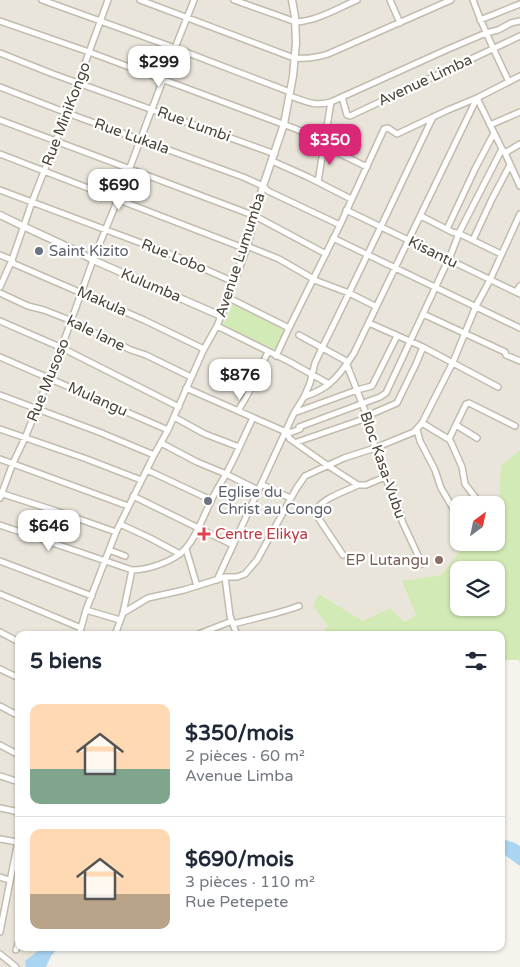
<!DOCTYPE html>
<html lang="fr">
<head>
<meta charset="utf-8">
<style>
  body { margin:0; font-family:"Varela Round",sans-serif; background:#f6f6f7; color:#1f2937; height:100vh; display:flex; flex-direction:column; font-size:19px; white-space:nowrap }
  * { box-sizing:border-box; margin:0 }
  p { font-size:16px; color:#747a83 }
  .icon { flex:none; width:28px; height:28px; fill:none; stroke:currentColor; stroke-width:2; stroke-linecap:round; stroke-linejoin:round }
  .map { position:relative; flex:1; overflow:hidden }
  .sheet { position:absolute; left:15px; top:631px; width:490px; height:320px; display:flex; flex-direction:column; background:#fff; border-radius:10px; box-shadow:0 1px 4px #0004 }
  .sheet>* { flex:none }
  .needle { width:32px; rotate:33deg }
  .buttons { position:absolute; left:450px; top:496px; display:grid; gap:10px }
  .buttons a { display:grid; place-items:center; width:55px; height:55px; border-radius:10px; background:#fff; box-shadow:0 1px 4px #0004; font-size:25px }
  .price { position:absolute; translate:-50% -42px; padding:0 11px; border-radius:10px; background:#fff; color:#222; font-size:16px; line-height:32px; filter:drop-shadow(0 1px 2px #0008) }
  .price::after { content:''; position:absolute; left:50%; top:30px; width:15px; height:11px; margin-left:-8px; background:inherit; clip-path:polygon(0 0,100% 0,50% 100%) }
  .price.active { background:#db2777; color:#fff }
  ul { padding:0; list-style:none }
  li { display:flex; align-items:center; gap:15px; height:125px; padding:0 15px }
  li+li { border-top:1px solid #e0e1e3 }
  li span { display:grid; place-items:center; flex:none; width:140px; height:100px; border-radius:10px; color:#555 }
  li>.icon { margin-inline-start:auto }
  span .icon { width:60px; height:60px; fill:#fffc; stroke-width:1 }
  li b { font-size:21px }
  h2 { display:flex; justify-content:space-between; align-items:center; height:60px; padding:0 15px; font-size:21px }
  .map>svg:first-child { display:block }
  .residential { fill:#eae5da }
  .green { fill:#d2eab5; fill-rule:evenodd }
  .water { fill:#a9d4f2 }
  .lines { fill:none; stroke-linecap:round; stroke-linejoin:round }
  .minor-casing { stroke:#c2bbae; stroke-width:8 }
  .tertiary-casing { stroke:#c2bbae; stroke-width:9 }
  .minor { stroke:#fff; stroke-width:5 }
  .tertiary { stroke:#fff; stroke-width:6 }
  .worship-dot { fill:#6b7280; stroke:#fff; stroke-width:2 }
  .health-dot { fill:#e0444e; stroke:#fff; stroke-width:2 }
  .education-dot { fill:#8d6e63; stroke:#fff; stroke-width:2 }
  .labels { text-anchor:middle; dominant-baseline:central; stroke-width:4.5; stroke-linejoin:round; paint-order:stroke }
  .street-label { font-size:15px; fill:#4b4439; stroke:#fff }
  .worship-label { font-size:15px; fill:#5b616d; stroke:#fff; text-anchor:start }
  .health-label { font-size:15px; fill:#be3a42; stroke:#fff; text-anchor:start }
  .education-label { font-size:15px; fill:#785e54; stroke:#fff; text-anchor:end }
</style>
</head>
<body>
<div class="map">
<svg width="520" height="967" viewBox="0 0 520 967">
  <rect width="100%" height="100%" fill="#f6f3ec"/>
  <!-- residential -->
  <path class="residential" d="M0 0H520V450L501 465 499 498 496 505H459V542L489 543V551L464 546 441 575 403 581 416 615 404 622 389 609 363 621 319 594 328 626 318 635H19V948H41L34 954 26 961V967H0Z"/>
  <!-- green -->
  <path class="green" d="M234 302 286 328 274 353 222 327Z
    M520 450V664L519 660H501V635H318L328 626 313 606 319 594 363 621 390 608 404 622 416 615 402 581 441 575 464 546 489 551V543L496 542V505L499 498 501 465ZM459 570H496V608H459Z"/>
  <!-- water -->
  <path class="water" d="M501 838C509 842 513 841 520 846V866L501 852Z
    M41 948H58L51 956 46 967H26L25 961 34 954Z"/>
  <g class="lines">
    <!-- minor casing -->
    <g class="minor-casing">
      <path id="minor" d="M42 0 175 48 290 92
        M140 0 294 58C307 59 316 58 328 54L451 0
        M234 0 296 22C317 21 338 8 357 0
        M390 0 400 23
        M473 0C483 28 496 55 509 82
        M480 20 520 4
        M0 21 89 52 296 129 305 133 324 146 367 167
        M0 53 53 74 275 154
        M0 87 67 113 243 177 263 186 268 191 340 225
        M290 96C305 101 315 107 331 102L446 50 486 33 498 30 511 23 520 21
        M342 97 347 115 350 116 520 36
        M477 98 502 149 505 153 520 186
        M0 120 255 216 326 254
        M490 125 520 112
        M505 153 520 144
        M0 154 246 249
        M272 161 308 177 351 199
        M318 182 331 102
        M0 190 173 255 234 282
        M346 210 520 294
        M421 216 452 232 460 234 501 254
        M447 229 475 169 494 133
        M333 238 520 328
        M473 240 492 199 510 165
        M247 246 279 259 317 281 349 293 375 306
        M0 255 12 260 14 264 19 266 144 320 204 349
        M0 287 12 260 32 202 67 113 108 0
        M516 292 520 286
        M0 293 28 306 44 310 72 321 101 336 131 350 146 355 191 377
        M229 298 289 328 276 356
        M423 314 505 352 506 355 520 361
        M0 321 62 348 179 407
        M369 323 423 347 498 387
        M217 326 290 362 329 384
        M289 328 340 225 384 129 388 128 397 134 448 110 477 98 520 76
        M299 335 348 362
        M0 357 168 430
        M347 365 367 416 375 448 385 477 399 509 401 515 402 521 422 564
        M186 388 286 432H292L300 429 299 427 380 397 386 393 451 254 460 231 502 149
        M0 395 99 432 154 455
        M304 397C312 394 322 390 329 384 339 376 347 364 354 353L477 98
        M238 411 249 392 268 352
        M294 413 357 390 372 386 397 336
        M174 417 205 434 239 447
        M422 423 450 440 462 467 465 484 475 497
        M456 425 477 438
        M0 429 84 458 141 480
        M417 430 420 441 435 470 441 488 454 510
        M286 432 290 439 327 465 358 485H366L385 477
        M449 439 466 404 469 403 515 426
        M297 442 361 420 367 416 397 403 416 364 423 347
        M161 443 197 462 226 474 258 490
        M0 459 128 506
        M147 470 211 500
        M261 484 290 498
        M0 493 56 511 116 532
        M133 496 233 545
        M0 498 13 463 25 438 49 378 56 363 93 260 118 199 175 48 194 0
        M120 524 150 538 180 554
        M0 525 132 570C148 570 175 561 185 549 197 536 203 517 211 501 215 492 221 483 226 474 236 456 244 436 253 418
        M186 549 197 586
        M109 550 125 556
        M343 555 315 513C320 498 345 492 358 485
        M0 561 92 596
        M225 577 230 616 237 635
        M217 580 294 413 304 397 310 383 315 363 322 348C360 272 396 194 433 117
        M0 594 81 628
        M86 610 120 620
        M123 613 148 598 184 590 225 577H237L245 574 257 560 296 489 305 476 344 458 375 448 414 432 422 423 453 362 476 306 490 280 520 214
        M233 624C255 618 278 614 299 606
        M0 632 19 642
        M79 635 86 610 116 532 154 455 168 430 204 349 217 326 221 316
        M115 635 123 613 132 570
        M196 635 232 621
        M0 669 19 678
        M0 706 19 716
        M0 745 19 755
        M0 776 19 782
        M0 808 19 812
        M0 839 17 842
        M0 877 9 880
        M0 932 19 836
        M16 950 19 941
        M0 954 16 967"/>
    </g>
    <!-- tertiary casing -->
    <g class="tertiary-casing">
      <path id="tertiary" d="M0 215C31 231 63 243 93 260L221 316 246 249 263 186 284 124 293 76 296 43 295 17 292 0"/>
    </g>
    <!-- minor -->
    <use href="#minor" class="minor"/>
    <!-- tertiary -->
    <use href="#tertiary" class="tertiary"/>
  </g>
  <!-- markers -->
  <g class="worship-dot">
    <circle cx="39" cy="251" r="5"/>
    <circle cx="208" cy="501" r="5"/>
  </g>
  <path class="health-dot" d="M201.5 526.5h5v5h5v5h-5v5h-5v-5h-5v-5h5z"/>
  <circle class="education-dot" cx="439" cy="560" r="5"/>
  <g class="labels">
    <!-- street labels -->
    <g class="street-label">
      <text transform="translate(425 80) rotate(-25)">Avenue Limba</text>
      <text transform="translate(66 114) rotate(-69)">Rue MiniKongo</text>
      <text transform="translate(194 124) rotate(20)">Rue Lumbi</text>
      <text transform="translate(132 136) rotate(20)">Rue Lukala</text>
      <text transform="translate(433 252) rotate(26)">Kisantu</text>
      <text transform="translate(240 255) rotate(-72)">Avenue Lumumba</text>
      <text transform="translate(174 256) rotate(22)">Rue Lobo</text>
      <text transform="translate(151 285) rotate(23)">Kulumba</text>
      <text transform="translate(102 301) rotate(24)">Makula</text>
      <text transform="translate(96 333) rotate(26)">kale lane</text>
      <text transform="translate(48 380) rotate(-68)">Rue Musoso</text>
      <text transform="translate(98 399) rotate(24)">Mulangu</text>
      <text transform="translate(383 465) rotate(71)">Bloc Kasa-Vubu</text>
    </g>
    <!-- worship labels -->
    <g class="worship-label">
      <text x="49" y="251">Saint Kizito</text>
      <text x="218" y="492">Eglise du<tspan x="218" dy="17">Christ au Congo</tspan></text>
    </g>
    <!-- health labels -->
    <g class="health-label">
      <text x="215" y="534">Centre Elikya</text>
    </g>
    <!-- education labels -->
    <g class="education-label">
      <text x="429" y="560">EP Lutangu</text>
    </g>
  </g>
</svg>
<div class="buttons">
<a><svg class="needle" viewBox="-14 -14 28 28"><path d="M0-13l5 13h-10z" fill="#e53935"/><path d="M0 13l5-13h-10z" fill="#747a83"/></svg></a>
<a><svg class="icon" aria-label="layers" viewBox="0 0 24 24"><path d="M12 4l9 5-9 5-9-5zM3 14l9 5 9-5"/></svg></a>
</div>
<b class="price" style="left:159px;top:88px">$299</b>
<b class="price active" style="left:330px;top:166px">$350</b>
<b class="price" style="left:119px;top:211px">$690</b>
<b class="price" style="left:240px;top:401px">$876</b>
<b class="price" style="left:49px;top:552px">$646</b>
<section class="sheet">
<h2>5 biens<svg class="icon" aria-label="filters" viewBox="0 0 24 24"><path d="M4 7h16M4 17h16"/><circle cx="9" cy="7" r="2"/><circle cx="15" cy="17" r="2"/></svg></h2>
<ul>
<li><span style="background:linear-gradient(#ffd9b3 65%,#7fa58c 0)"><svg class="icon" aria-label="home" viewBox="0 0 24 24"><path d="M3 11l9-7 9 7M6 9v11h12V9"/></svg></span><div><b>$350/mois</b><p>2 pièces · 60 m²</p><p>Avenue Limba</p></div></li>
<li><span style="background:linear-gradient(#ffd9b3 65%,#b9a48a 0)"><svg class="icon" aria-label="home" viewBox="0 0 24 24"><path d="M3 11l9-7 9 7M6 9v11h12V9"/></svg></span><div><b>$690/mois</b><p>3 pièces · 110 m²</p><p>Rue Petepete</p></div></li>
</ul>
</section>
</div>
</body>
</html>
